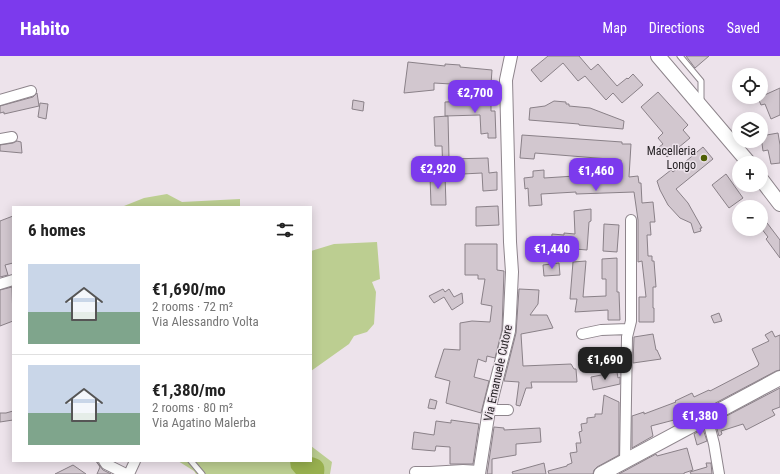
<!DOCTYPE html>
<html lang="en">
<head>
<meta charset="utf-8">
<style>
  body { margin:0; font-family:"Roboto Condensed",sans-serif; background:#f2f2f2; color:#222; height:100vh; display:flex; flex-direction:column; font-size:15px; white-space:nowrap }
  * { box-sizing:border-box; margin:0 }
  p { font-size:13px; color:#767676 }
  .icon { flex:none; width:22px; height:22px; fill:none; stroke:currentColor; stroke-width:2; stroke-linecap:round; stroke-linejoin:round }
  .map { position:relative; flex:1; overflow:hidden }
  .panel { position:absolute; left:12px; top:150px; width:300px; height:256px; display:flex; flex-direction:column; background:#fff; border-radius:0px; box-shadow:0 2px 10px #0003 }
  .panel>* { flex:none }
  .controls { position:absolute; left:732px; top:12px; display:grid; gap:8px }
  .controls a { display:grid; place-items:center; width:36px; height:36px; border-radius:50%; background:#fff; box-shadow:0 2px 10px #0003; font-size:20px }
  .price { position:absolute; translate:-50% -34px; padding:0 9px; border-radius:8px; background:#7c3aed; color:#fff; font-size:13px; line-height:26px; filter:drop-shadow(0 1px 2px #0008) }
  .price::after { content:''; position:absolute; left:50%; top:24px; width:12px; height:9px; margin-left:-6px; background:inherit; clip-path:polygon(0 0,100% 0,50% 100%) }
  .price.selected { background:#222; color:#fff }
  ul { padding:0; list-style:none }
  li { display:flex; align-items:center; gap:12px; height:100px; padding:0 16px }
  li+li { border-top:1px solid #e0e0e0 }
  li span { display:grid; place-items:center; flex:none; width:112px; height:80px; border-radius:0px; color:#555 }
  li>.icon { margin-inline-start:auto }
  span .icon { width:48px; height:48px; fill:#fffc; stroke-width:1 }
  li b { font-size:17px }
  h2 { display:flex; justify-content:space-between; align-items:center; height:48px; padding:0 16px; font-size:17px }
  header { display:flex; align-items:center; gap:24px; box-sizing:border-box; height:56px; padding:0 20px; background:#7c3aed; color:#fff }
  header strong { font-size:19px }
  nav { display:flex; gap:22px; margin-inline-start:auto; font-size:14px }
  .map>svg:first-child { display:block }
  .green { fill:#bcce91 }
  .water { fill:#98b04f }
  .building { fill:#d2c7cf; stroke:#8a8188 }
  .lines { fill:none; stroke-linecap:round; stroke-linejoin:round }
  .service-casing { stroke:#8e858c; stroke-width:7 }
  .minor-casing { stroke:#8e858c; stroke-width:12 }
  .tertiary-casing { stroke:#8e858c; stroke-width:14 }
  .secondary-casing { stroke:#8e858c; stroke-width:16 }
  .service { stroke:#fff; stroke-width:5 }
  .minor { stroke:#fff; stroke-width:10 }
  .tertiary { stroke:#fff; stroke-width:12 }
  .secondary { stroke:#fff; stroke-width:14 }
  .poi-dot { fill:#4e5f04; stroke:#ede3eb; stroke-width:1.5 }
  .labels { text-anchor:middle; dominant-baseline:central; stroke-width:3; stroke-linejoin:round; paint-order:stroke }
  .poi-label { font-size:12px; fill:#272326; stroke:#ede3eb; text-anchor:end }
  .street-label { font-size:12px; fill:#272326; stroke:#ede3eb }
</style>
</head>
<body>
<header>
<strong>Habito</strong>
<nav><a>Map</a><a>Directions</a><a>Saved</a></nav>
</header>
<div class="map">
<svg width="780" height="418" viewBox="0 0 780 418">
  <rect width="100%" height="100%" fill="#ede3eb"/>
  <!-- green -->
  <path class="green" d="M167 138 182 146 240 143V151H109L124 150 144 142Z
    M377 186 380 223 372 226 376 236 374 268 367 276 354 280 349 288 311 315V195L334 188Z
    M311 390 332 406 330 418H196L194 415 178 405H311Z"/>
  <!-- water -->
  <path class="water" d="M311 401C321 403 326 407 324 418H296L291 412 290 405H311Z"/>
  <!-- building -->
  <path class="building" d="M548 0H579L591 14 598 8 617 30 627 22 628 23 633 18 643 29 622 47 613 37 606 44 585 20 578 25 563 7 541 26 531 14Z
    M686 0H709L695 12Z
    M408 6 445 10V8L460 9V11L492 14 491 28 460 25 459 27 451 26V28L434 27V34L404 37Z
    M780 32V59L771 63 765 48 761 49 758 42Z
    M658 36 688 69 683 74 690 82 667 101 659 91 663 88 658 82 663 77 641 51Z
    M37 37 39 50 4 58V56L0 57V50L33 41Z
    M353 44 364 46 363 55 352 53Z
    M491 44V55H495L496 82H488V77L481 78 480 59 445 60V46Z
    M554 45 566 46V48H569V50L590 52 624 65 623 73 579 69V68L529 64 530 52 545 50Z
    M40 47 48 48 46 63 38 61Z
    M448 60 449 103 488 102 489 117 497 116V134L483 135 482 117 443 119 442 90H435L434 61Z
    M778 77 780 89V107L771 108 768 94 763 95 761 80Z
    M522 79 622 86V88H631L629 121 638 120 639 127H641L642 147 653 146 655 166H650L651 179H647L648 200H652V205H654L656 231H653V252H654V266H639V241H646L642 205 638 206V164L634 136 576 138V136L541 138 542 149 529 150 528 132 525 133 524 122 533 121V115L544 114V122L575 120V122L621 120V104L535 97 534 103 520 102Z
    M17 85 21 86 22 97 0 95V89L13 87Z
    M703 91 713 103 676 133 688 147 702 172H700L701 175 694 177 691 167 680 162 668 149 660 134 657 125 671 114 673 116Z
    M726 118 743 142 729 152 712 129Z
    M445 119 446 149H431L430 120Z
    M498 150 499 169 476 170V151Z
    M591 153V165L589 166 587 194 551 191 552 178 564 179V177L575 178 574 155Z
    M761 159 780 184V202L766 183 768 181 761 172Z
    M13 160V207L5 209 8 219 0 221V165Z
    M604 168 619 169 617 196 603 195Z
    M465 188H497V214L504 215 502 274 495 302 487 300 486 306 478 303 474 321 489 325 481 357 446 347 450 325 435 321 444 293 460 294V267L472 265 490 266 492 250 481 248 485 223H478V219H465Z
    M617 202V236H619L620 264H608V254L575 256 577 243H570L573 206 586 205 583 241 606 240V223H602V203Z
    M559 207 560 219 544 220 543 209Z
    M12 231 13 265 0 270V234Z
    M443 233 445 236 449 233 454 241 462 237 463 247 452 254 444 241 434 247 429 240Z
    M519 233 539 234 538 248 530 259H547L553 272 521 278 523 310 571 308 574 313H576L577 326H531L532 332H526L520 350 516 349 519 326 504 325 516 277Z
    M719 257 722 265 714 267 711 260Z
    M772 275 775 281 780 279V314L776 315 689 361 687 357 674 364 651 370 653 380 632 392V360L644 356V358L676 346 675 345 692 337 694 341 709 334 710 335 758 310V309L759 308 752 293 769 285 765 279Z
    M653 278 656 294H657L661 303 633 307 634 281Z
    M617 316 618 322 620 321V328L593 334 591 321Z
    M780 332V351L772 354 775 359 746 374 743 368 721 375 722 378 719 380 715 366Z
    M604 339 619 346V399L597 411 594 414 593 418H549L548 415 567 410V409L572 407 570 397 577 396 576 387H581L579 376 582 375 581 368 587 367V362L595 361V358H602Z
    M430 343 437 345 435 353 428 352Z
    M13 355V364L0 366V357H6Z
    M451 364 479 368 473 408H450V391L436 390 435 395 412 393 414 376 434 379 436 365 451 367Z
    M494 371 504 372V374L540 372 541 386 516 388V399L492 403V418H487Z
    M703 373 707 385 697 389 694 378Z
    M687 392 693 414 684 417V418H619L656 398 657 400Z
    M96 405 103 414 111 418H97L100 411Z
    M544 407 546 418H513L512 416Z
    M706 407H711L712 418H691L690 416 707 411Z
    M73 409 86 418H55Z"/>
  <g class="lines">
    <!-- service casing -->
    <g class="service-casing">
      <path id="service" d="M680 0 701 25V46
        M191 405 202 418"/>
    </g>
    <!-- minor casing -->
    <g class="minor-casing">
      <path id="minor" d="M0 44 31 35
        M0 83 12 81
        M0 228 13 224
        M582 278 601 274 628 273
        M489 354H508
        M707 361 714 388 719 418
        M104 405 106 408 126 418
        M625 406 627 281 631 265V164
        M415 416H430
        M129 418 135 405
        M431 418 430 416 463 414 480 415"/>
    </g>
    <!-- tertiary casing -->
    <g class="tertiary-casing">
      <path id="tertiary" d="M479 418 489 354 509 275 510 258 512 216 510 186 506 24 511 0"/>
    </g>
    <!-- secondary casing -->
    <g class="secondary-casing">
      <path id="secondary" d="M658 0 749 107
        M761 123 780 148
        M601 418 780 322"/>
    </g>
    <!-- service -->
    <use href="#service" class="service"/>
    <!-- minor -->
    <use href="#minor" class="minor"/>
    <!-- tertiary -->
    <use href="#tertiary" class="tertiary"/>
    <!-- secondary -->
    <use href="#secondary" class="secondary"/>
  </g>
  <!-- markers -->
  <circle class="poi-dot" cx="704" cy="102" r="4"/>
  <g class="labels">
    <!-- poi labels -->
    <g class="poi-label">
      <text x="696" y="95">Macelleria<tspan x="696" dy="14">Longo</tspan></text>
    </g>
    <!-- street labels -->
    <g class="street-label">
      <text transform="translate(498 317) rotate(-78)">Via Emanuele Cutore</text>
    </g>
  </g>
</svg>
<div class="controls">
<a><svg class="icon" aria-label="locate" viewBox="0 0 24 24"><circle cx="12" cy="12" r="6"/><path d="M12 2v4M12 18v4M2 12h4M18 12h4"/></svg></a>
<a><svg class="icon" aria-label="layers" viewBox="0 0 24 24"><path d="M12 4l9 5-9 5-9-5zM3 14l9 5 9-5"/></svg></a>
<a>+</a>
<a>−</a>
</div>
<b class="price" style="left:475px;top:58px">€2,700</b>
<b class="price" style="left:438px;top:134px">€2,920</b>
<b class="price" style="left:596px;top:136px">€1,460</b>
<b class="price" style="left:552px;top:214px">€1,440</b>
<b class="price selected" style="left:605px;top:325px">€1,690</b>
<b class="price" style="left:700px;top:381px">€1,380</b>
<section class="panel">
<h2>6 homes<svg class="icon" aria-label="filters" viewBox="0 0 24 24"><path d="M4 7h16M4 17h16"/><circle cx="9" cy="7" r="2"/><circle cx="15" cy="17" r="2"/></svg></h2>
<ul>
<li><span style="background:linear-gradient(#c9d6e8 60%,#7fa58c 0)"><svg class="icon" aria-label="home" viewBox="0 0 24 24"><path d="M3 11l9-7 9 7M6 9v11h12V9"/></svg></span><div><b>€1,690/mo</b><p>2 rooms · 72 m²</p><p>Via Alessandro Volta</p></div></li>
<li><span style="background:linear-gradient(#c9d6e8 60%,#7fa58c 0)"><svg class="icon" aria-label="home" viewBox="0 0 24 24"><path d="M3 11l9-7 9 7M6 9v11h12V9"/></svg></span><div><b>€1,380/mo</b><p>2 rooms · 80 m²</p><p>Via Agatino Malerba</p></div></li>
</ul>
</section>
</div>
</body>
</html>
